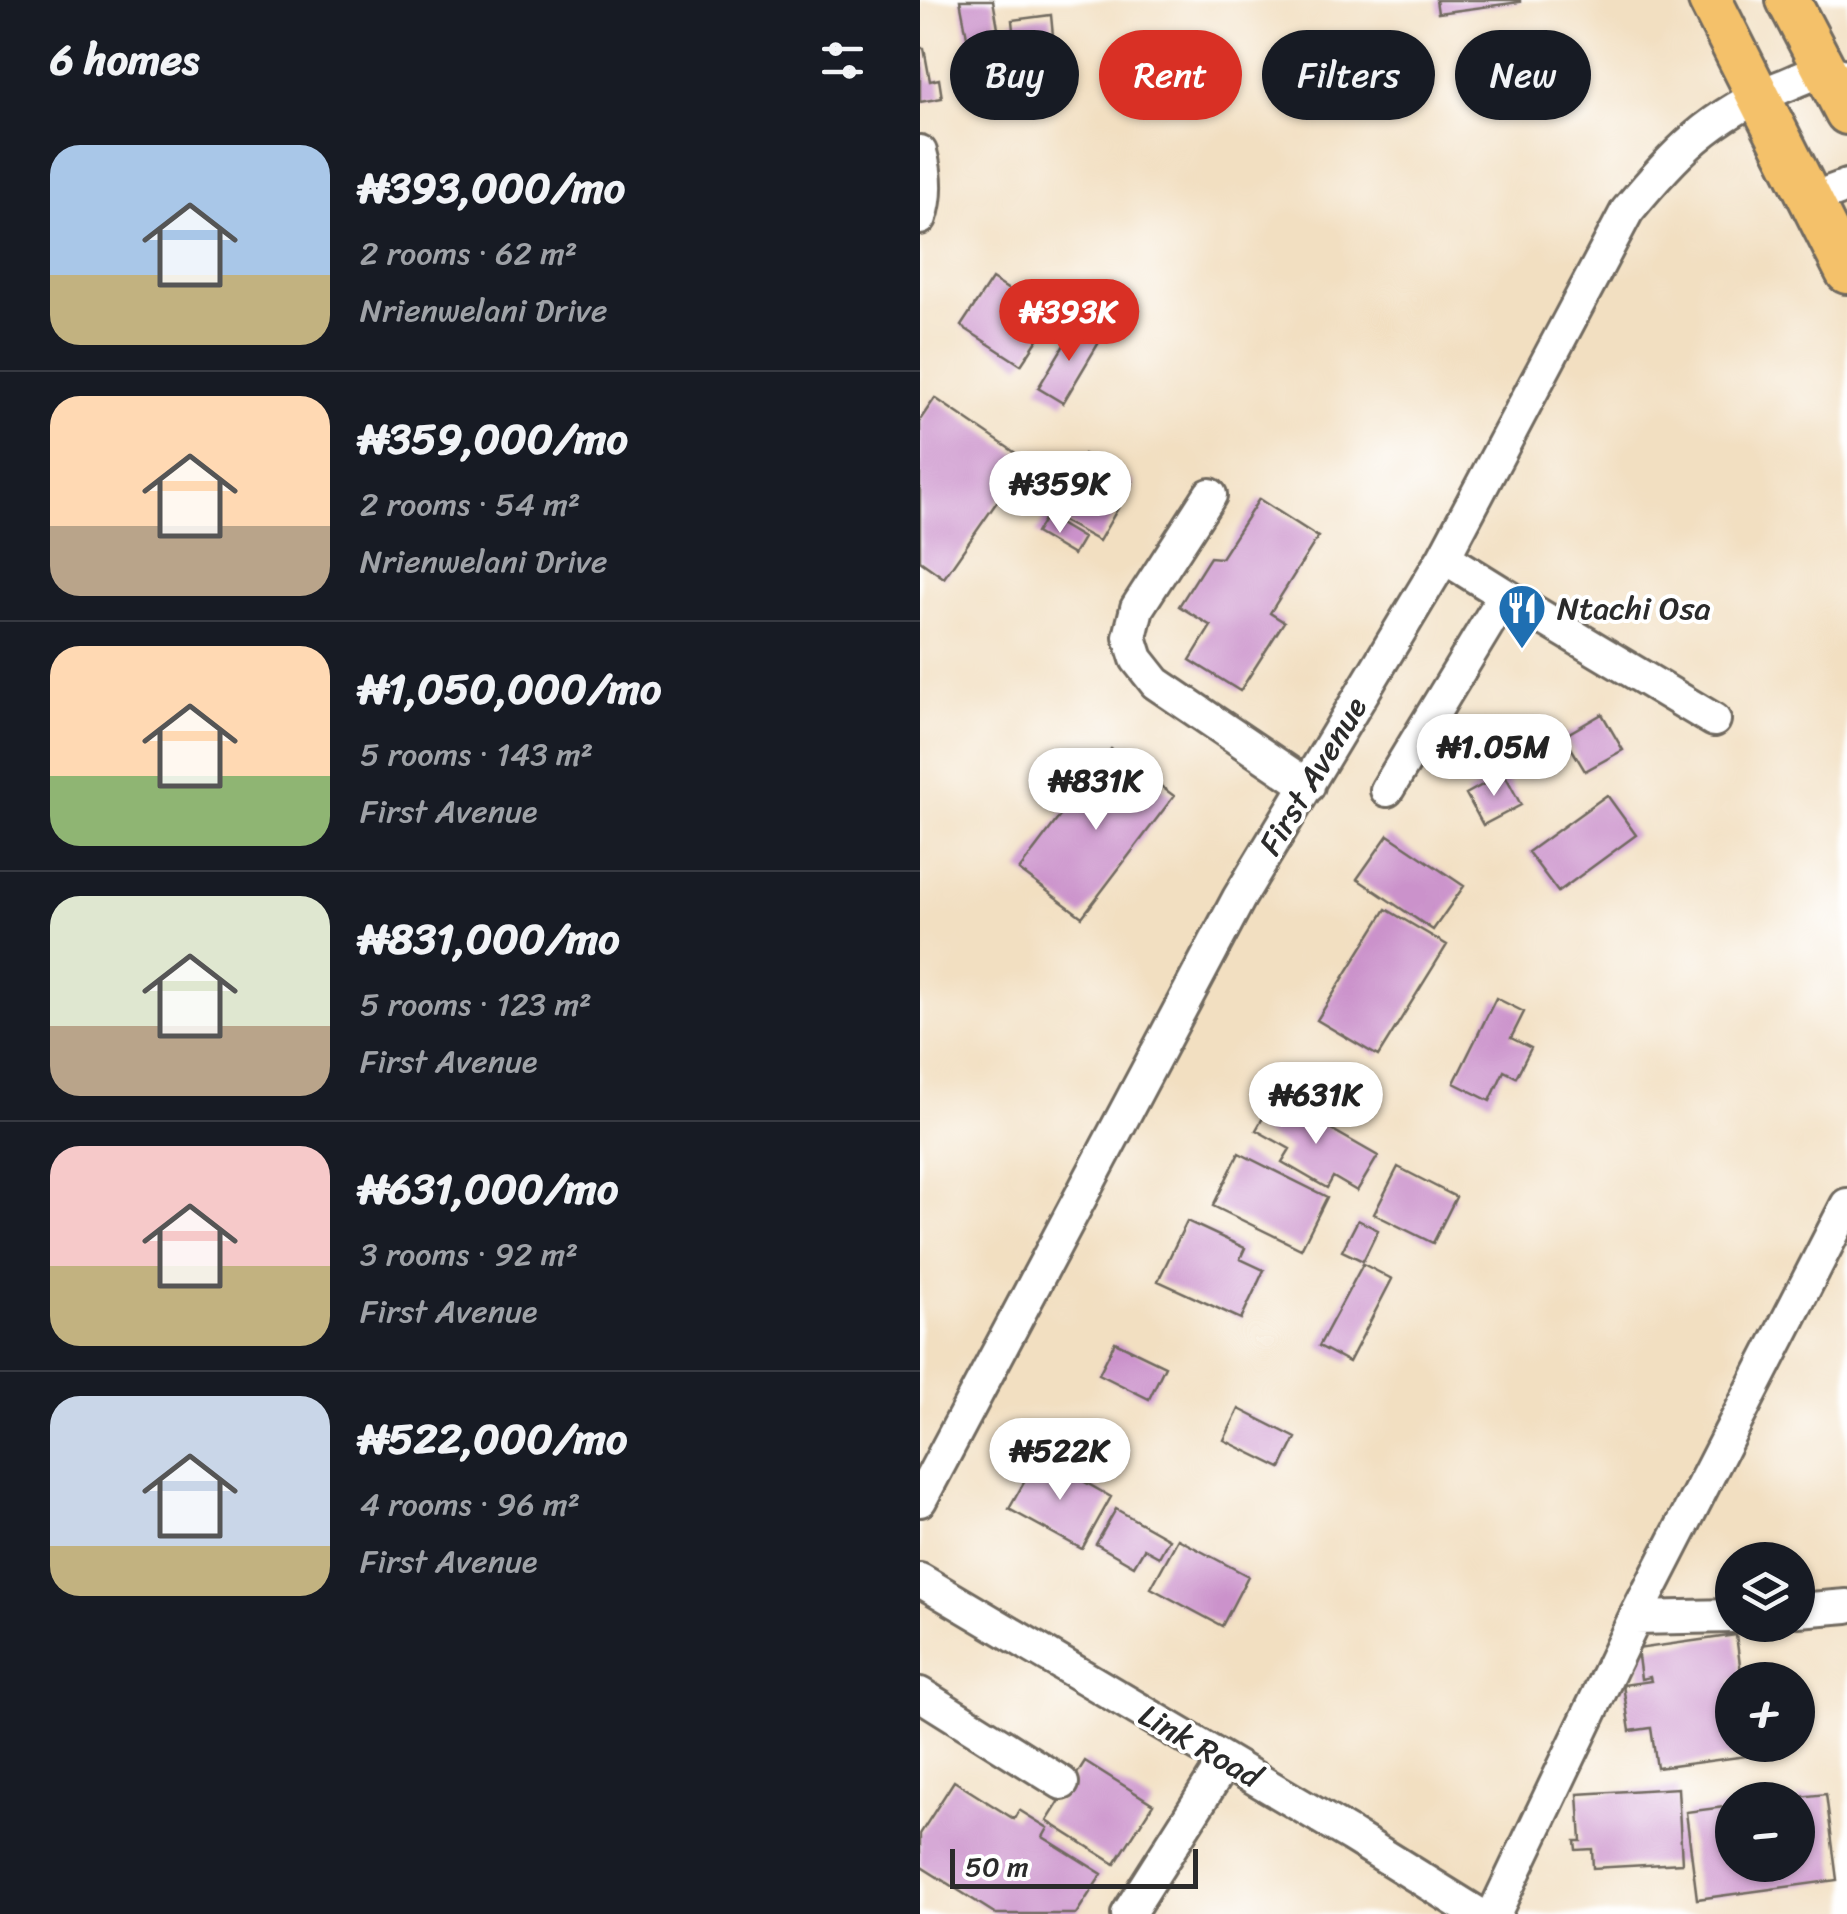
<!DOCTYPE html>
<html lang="en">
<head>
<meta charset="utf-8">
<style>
  body { margin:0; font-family:Sriracha,sans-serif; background:#242831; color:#f1f3f6; height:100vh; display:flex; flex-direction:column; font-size:38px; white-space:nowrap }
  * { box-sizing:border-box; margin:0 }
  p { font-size:32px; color:#9ea1a6 }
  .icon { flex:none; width:55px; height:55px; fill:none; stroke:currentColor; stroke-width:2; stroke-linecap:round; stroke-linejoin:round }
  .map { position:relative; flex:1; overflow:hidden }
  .details { display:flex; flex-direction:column; background:#171b24; width:920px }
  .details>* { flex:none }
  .top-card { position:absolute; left:30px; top:30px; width:745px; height:90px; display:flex; gap:20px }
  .fabs { position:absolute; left:795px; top:1542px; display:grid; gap:20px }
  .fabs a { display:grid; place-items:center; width:100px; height:100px; border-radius:50%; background:#171b24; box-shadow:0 2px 8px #0004; font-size:50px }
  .scale { position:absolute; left:30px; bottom:25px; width:248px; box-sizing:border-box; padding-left:10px; border:5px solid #2b2b2b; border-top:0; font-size:28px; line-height:35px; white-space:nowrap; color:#2b2b2b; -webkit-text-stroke:8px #fff; paint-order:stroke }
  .price { position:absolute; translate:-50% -85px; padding:0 22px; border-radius:35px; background:#fff; color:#222; font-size:32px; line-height:65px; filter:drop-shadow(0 2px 5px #0008) }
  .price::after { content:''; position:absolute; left:50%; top:60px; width:30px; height:22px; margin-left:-15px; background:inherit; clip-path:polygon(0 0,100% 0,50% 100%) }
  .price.on { background:#d93025; color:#fff }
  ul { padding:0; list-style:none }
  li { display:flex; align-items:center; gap:30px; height:250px; padding:0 50px }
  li+li { border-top:2px solid #363941 }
  li span { display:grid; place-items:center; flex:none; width:280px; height:200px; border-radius:30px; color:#555 }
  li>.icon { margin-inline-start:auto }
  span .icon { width:120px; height:120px; fill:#fffc; stroke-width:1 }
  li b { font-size:42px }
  h2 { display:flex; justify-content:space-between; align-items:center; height:120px; padding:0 50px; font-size:42px }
  .chip { padding:0 35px; border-radius:45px; background:#171b24; box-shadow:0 2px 8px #0004; font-size:35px; line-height:90px }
  .chip.on { background:#d93025; color:#fff }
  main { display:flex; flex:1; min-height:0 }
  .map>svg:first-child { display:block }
  .building { fill:#cb92cb }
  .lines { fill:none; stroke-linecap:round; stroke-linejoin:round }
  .minor-casing { stroke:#716a60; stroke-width:38 }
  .major-casing { stroke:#716a60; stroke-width:48 }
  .minor { stroke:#fff; stroke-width:32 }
  .major { stroke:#f4c16b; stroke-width:42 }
  .labels { text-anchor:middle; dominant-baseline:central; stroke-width:8; stroke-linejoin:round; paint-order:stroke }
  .poi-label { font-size:32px; fill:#2b2b2b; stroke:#fff; text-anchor:start }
  .street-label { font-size:32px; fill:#2b2b2b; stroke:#fff }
</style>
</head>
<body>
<main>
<section class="details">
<h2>6 homes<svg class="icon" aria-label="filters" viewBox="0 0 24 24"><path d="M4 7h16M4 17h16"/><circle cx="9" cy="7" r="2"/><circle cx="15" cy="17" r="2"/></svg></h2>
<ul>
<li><span style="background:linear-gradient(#a9c7e8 65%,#c2b280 0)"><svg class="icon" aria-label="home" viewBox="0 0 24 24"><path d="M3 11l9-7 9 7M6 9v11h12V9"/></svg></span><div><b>₦393,000/mo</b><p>2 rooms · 62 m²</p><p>Nrienwelani Drive</p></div></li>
<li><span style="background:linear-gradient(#ffd9b3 65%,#b9a48a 0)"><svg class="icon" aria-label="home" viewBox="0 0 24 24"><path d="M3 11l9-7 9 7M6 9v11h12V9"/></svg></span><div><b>₦359,000/mo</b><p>2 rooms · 54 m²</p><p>Nrienwelani Drive</p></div></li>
<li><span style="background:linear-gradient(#ffd9b3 65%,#8fb573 0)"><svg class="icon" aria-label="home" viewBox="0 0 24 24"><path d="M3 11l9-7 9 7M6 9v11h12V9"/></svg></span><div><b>₦1,050,000/mo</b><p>5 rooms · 143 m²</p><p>First Avenue</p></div></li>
<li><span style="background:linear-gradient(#dfe7d0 65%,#b9a48a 0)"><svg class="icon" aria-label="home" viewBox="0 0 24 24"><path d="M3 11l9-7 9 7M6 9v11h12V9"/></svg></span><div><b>₦831,000/mo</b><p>5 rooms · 123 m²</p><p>First Avenue</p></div></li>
<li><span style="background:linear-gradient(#f6c9c9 60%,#c2b280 0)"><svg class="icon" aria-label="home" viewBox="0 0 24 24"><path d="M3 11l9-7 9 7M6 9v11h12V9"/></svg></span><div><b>₦631,000/mo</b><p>3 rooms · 92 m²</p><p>First Avenue</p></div></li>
<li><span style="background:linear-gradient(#c9d6e8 75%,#c2b280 0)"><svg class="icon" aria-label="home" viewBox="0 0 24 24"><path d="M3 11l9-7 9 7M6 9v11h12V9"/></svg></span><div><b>₦522,000/mo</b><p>4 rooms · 96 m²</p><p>First Avenue</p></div></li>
</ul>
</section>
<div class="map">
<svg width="927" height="1914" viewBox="0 0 927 1914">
  <rect width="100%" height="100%" fill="#fff"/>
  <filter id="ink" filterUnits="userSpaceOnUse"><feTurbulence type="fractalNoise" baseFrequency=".01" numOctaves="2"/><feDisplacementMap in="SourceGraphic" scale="20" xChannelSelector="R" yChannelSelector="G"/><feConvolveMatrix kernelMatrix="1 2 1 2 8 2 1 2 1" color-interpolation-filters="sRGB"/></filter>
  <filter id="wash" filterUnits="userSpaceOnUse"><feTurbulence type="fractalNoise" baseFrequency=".0048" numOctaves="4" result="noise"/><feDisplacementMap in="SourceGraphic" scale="40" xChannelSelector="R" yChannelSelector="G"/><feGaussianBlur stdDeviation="2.25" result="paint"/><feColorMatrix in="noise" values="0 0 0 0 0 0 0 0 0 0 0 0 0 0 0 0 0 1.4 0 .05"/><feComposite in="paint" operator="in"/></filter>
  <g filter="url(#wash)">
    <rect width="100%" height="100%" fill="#f2dfc1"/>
    <g id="blocks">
      <!-- building -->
      <path class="building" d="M40 0H73L87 78 44 86 40 65 52 63Z
        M516 0H600V2L518 13Z
        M131 15 133 36 94 40 92 20Z
        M0 48H4L10 81 19 79 22 98 0 102Z
        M72 279 132 318 101 365 41 326Z
        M156 325 181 339 143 403 118 388Z
        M15 398 106 460 24 578 0 561V420Z
        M164 454 213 482 179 541 130 514Z
        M339 499 398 537 350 613 364 622 320 691 270 660 291 626 259 606 290 557 301 558Z
        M126 516 163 538 153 555 116 533Z
        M682 714 703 750 665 771 644 736Z
        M191 749 254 796 162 917 99 870Z
        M584 773 601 805 563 825 546 794Z
        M687 795 716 835 638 892 608 852Z
        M468 835 544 886 513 930 437 879Z
        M466 909 527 945 458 1056 397 1020Z
        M576 998 604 1012 591 1038 611 1048 596 1077 584 1071 570 1101 534 1083Z
        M355 1097 458 1156 437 1191 413 1177 407 1188 362 1162 370 1149 336 1130Z
        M319 1153 407 1197 381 1249 293 1206Z
        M478 1167 536 1197 513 1243 454 1214Z
        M438 1220 458 1230 443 1261 422 1251Z
        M267 1221 325 1248 320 1259 344 1270 321 1319 238 1281Z
        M443 1264 472 1279 429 1362 399 1346Z
        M195 1342 245 1366 229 1399 179 1374Z
        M319 1409 376 1438 361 1468 304 1440Z
        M119 1456 191 1497 162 1549 89 1509Z
        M196 1509 249 1539 239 1557 224 1549 214 1566 176 1544Z
        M258 1539 328 1576 302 1626 231 1588Z
        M816 1635 822 1680H812V1745H833L834 1755 737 1768 731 1728 710 1731 703 1685 731 1681 730 1677 721 1679 717 1649Z
        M165 1761 233 1804 195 1864 127 1821Z
        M34 1781 94 1819 99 1810 128 1828 123 1837 182 1874 156 1914H76L0 1866V1834Z
        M758 1788 762 1863 673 1868 672 1849 656 1850 655 1841H661L658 1794Z
        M906 1794 917 1880 777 1899 766 1812 812 1806V1865H878V1797Z"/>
    </g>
  </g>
  <g filter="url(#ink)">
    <use href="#blocks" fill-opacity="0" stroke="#716a60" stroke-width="2.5"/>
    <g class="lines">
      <!-- minor casing -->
      <g class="minor-casing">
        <path id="minor" d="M0 152C6 173 7 197 0 218
          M889 200 927 186
          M290 495 217 608 210 637 217 659 236 683 388 786
          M524 557 585 595 794 720
          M467 790 585 595
          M0 1500 319 898 524 557 707 211C753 155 791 114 861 87 872 83 893 72 904 71 911 71 921 75 927 77
          M0 1580 431 1835 558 1914
          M878 1610 927 1606
          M715 1618 812 1616
          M0 1694 142 1783
          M208 1914 305 1761
          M574 1914 715 1618 927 1205"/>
      </g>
      <!-- major casing -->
      <g class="major-casing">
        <path id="major" d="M790 0 927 272
          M868 0 927 113"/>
      </g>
      <!-- minor -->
      <use href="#minor" class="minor"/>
      <!-- major -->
      <use href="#major" class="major"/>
    </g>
  </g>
  <!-- icons -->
  <defs>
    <g id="restaurant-pin" transform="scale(2.5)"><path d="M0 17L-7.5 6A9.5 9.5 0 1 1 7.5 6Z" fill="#1f6fb2" stroke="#fff"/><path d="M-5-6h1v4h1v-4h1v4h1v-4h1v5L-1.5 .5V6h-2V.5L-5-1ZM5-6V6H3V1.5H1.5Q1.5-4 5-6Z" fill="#fff"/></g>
  </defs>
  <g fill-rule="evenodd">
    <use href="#restaurant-pin" x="602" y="608"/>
  </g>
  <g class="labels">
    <!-- poi labels -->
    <g class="poi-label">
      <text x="637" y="608">Ntachi Osa</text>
    </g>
    <!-- street labels -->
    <g class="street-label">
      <text transform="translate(393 776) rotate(-59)">First Avenue</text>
      <text transform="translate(280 1746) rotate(30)">Link Road</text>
    </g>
  </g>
</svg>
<div class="fabs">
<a><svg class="icon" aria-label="layers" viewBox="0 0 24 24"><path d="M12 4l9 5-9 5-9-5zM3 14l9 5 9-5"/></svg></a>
<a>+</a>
<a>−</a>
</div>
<div class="scale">50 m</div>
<b class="price on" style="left:149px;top:364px">₦393K</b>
<b class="price" style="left:140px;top:536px">₦359K</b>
<b class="price" style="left:574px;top:799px">₦1.05M</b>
<b class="price" style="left:176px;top:833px">₦831K</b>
<b class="price" style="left:396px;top:1147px">₦631K</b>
<b class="price" style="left:140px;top:1503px">₦522K</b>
<div class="top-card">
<a class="chip">Buy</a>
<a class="chip on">Rent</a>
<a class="chip">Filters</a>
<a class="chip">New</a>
</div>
</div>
</main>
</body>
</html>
